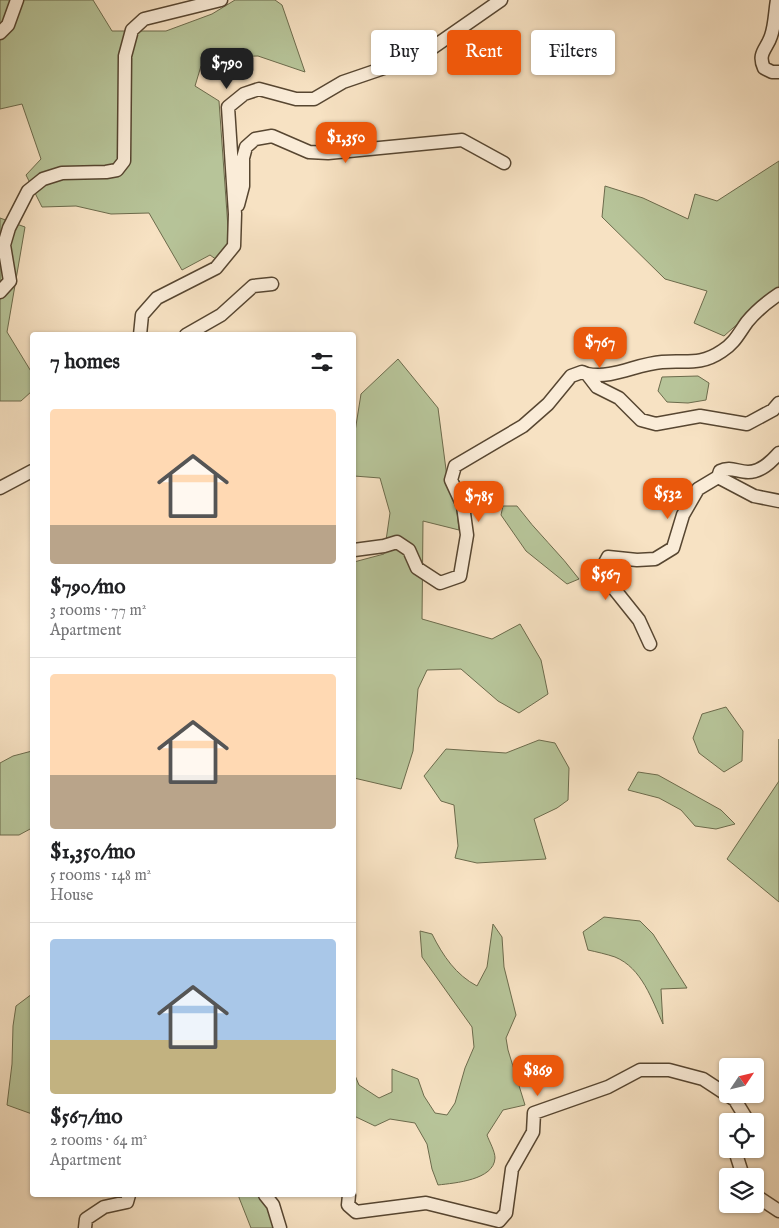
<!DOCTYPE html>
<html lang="en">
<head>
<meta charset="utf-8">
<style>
  body { margin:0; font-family:"IM FELL English",serif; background:#f2f2f2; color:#202124; height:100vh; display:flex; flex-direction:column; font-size:19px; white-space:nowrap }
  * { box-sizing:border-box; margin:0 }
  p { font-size:16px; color:#757577 }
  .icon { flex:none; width:28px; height:28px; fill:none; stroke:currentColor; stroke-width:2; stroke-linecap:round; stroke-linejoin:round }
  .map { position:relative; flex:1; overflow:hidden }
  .side { position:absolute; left:30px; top:332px; width:326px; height:865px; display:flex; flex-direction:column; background:#fff; border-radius:5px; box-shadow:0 1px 4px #0004 }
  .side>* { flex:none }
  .banner { position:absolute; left:371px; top:30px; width:332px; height:45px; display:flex; gap:10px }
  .needle { width:32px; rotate:55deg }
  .controls { position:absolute; left:719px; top:1058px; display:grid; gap:10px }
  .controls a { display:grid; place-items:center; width:45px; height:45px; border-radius:5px; background:#fff; box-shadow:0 1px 4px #0004; font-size:25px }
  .price { position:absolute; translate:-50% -42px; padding:0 11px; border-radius:10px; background:#ea580c; color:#fff; font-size:16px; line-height:32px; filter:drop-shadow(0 1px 2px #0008) }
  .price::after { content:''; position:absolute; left:50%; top:30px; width:15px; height:11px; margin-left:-8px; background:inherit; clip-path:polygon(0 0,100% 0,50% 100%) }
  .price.active { background:#222; color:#fff }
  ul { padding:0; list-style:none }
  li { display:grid; align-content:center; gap:10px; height:265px; padding:0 20px }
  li+li { border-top:1px solid #e0e0e0 }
  li span { display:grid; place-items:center; height:155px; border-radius:5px; color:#555 }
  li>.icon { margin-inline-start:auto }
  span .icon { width:90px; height:90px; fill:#fffc; stroke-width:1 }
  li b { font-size:21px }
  h2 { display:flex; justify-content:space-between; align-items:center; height:60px; padding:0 20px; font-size:21px }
  .pill { padding:0 18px; border-radius:5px; background:#fff; box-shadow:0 1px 4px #0004; font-size:18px; line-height:45px }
  .pill.active { background:#ea580c; color:#fff }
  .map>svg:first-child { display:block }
  .green { fill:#b7c499; stroke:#6c6b4c }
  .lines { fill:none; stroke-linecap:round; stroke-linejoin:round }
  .street-casing { stroke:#574631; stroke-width:15 }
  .street { stroke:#faecd8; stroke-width:12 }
</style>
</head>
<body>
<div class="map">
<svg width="779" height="1228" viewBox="0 0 779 1228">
  <rect width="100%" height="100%" fill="#f7e2c3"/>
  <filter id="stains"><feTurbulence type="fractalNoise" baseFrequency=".004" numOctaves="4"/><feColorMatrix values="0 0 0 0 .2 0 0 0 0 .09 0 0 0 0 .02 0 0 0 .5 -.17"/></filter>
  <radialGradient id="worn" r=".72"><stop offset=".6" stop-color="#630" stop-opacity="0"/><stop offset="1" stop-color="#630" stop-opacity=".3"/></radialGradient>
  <!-- green -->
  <path class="green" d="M0 0H93L112 31H166L212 14 235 0H275L282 5 305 72 258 56 224 57 201 66 195 86 219 101 229 242 217 260 210 255 182 270 149 213 111 214 76 206 42 207 26 175 41 159 22 104 0 109Z
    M779 161V287L724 336 694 323 707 291 665 279 602 217 605 186 643 198 688 219 695 194 717 201Z
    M0 218 25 227 7 332 32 373V391L21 401H0Z
    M398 359 438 408 448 485 456 502 459 530 423 521 422 619 492 639 520 624 541 660 548 694 519 713 498 701 461 669 427 670 418 689 413 751 401 789 354 778V562L384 554 390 513 380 478 354 476V438L361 394Z
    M698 376 709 383 706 400 688 403 667 402 658 391 662 377Z
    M503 506H517C536 532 560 553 579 579L567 584 526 551 501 515Z
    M726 707 743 731 742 761 724 772 699 753 693 738 702 714Z
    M779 739V902L727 859 779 781Z
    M539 740 555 743 569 768 568 800 557 808 534 819 546 859 477 863 455 858 458 846 454 805 441 801 424 776 446 749 506 753Z
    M32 751V828L19 835H0V763L13 756Z
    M638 772 658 775 721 810 735 824 716 829 695 826 681 810 659 798 628 790Z
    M604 917 640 921 653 934 687 988 661 989 663 1024C652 1000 642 968 615 957 606 954 597 952 588 950L583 932Z
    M493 924 502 937 504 967 516 1015 506 1038 508 1050 525 1105 503 1110 487 1135C489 1141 495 1151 495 1158 494 1180 455 1183 438 1185L432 1169 427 1144 415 1123 390 1119 375 1126 354 1116V1073L359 1085 379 1098 392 1092V1069L418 1079 424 1096 435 1113 447 1115 455 1103 465 1068 474 1047 472 1027 422 957 420 931 432 934C443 956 456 975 477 986L487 967Z
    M32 994V1114L7 1105 12 1064 13 1026 16 1006Z
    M238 1195H259L269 1206 276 1228H251Z"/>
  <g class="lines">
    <!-- street casing -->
    <g class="street-casing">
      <path id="street" d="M777 0C775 11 775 25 771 36 767 49 757 53 764 68L772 72H779
        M0 33 8 25 17 0
        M238 205 243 186V158L246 147 255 139 272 136 309 152 328 153 462 140 504 163
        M0 292 10 281 4 245 9 228 28 191 43 179 62 173 106 172 117 170 124 161 125 56 132 30 144 19 221 0
        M140 335 142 315 157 298 216 268 234 246 235 214 228 107 244 94 259 89 296 99H314L343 82 422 55 501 0
        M186 335 221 315 253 286 272 284
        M587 374C613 379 636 364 662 362 686 360 700 366 722 351 734 344 739 333 747 322 756 311 767 302 779 294
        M779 453C771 462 761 472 748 472 738 472 730 466 720 471L718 477 754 496 779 501
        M0 488 32 471
        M354 550 384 546 397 542 409 550 417 568 440 583 460 576 467 535 463 506 451 480 455 466 523 426 548 404 571 376 582 372 587 374 597 387 619 398 641 420 656 424 700 416 747 424 773 410 779 403
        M650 644 639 620 607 580 602 568 608 557 637 560 655 559 673 548 683 515 698 489 718 477
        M740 1149 737 1157 743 1176
        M265 1195 273 1205 280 1228
        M349 1195 348 1205 356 1212 426 1203 499 1221 506 1213 512 1169 533 1132 534 1113 608 1087 640 1070H669L703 1079 735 1100 746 1118V1121
        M755 1195 779 1211
        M85 1228 86 1219 104 1207 127 1202 129 1195"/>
    </g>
    <!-- street -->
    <use href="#street" class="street"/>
  </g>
  <rect width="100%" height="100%" filter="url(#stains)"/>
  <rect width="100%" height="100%" fill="url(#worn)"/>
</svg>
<div class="controls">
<a><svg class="needle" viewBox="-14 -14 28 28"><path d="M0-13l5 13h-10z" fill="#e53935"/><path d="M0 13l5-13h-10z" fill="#757577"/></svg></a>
<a><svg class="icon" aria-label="locate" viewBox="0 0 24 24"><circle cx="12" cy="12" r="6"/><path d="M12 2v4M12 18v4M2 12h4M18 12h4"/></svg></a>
<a><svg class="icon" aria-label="layers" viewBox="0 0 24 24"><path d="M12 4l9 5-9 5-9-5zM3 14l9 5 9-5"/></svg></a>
</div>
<b class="price active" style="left:227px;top:90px">$790</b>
<b class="price" style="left:346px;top:164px">$1,350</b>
<b class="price" style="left:600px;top:369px">$767</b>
<b class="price" style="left:668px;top:520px">$532</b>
<b class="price" style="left:479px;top:523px">$785</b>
<b class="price" style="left:606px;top:601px">$567</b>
<b class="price" style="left:538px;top:1097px">$869</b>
<div class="banner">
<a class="pill">Buy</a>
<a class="pill active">Rent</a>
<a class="pill">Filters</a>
</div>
<section class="side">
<h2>7 homes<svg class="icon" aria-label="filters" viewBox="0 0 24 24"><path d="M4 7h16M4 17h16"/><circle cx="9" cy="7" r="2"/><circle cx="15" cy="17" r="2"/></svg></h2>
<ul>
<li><span style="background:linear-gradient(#ffd9b3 75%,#b9a48a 0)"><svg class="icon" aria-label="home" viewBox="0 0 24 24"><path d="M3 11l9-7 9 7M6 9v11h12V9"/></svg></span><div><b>$790/mo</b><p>3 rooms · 77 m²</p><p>Apartment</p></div></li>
<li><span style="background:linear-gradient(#ffd9b3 65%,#b9a48a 0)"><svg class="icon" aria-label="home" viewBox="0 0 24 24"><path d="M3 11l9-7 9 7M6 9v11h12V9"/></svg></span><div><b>$1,350/mo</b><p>5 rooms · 148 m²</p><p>House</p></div></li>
<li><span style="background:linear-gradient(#a9c7e8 65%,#c2b280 0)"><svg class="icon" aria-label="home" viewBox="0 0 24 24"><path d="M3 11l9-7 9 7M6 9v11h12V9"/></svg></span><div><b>$567/mo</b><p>2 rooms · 64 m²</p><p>Apartment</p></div></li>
</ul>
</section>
</div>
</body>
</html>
